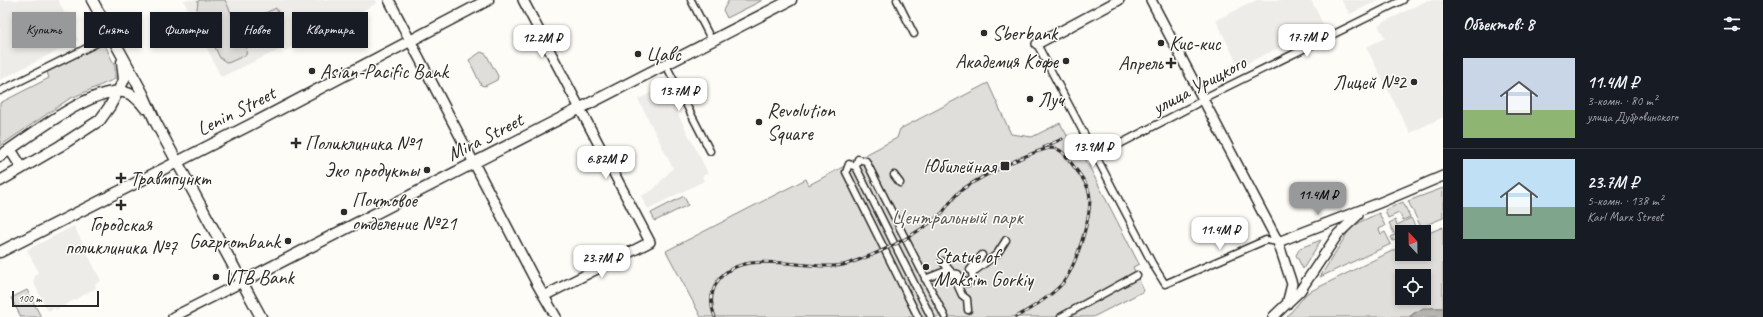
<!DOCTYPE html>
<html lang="ru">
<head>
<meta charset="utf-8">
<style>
  body { margin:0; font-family:Caveat,sans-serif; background:#20242c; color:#f1f3f6; height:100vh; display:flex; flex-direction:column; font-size:15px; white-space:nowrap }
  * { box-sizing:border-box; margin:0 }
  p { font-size:13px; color:#9ea1a6 }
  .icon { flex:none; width:22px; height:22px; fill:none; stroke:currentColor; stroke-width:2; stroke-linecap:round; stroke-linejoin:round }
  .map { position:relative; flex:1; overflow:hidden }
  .details { display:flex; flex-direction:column; background:#171b24; width:320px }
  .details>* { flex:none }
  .guide { position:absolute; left:12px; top:12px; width:380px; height:36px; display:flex; gap:8px }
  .needle { width:26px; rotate:338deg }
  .fabs { position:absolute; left:1395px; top:225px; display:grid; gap:8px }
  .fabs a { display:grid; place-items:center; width:36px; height:36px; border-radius:0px; background:#171b24; box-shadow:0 2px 6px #0003; font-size:20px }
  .scale { position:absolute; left:12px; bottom:10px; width:87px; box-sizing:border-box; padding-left:4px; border:2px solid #2b2b2b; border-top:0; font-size:11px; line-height:14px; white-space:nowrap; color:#2b2b2b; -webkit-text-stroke:3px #fdfcf7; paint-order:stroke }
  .price { position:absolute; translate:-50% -34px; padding:0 9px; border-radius:8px; background:#fff; color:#222; font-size:13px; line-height:26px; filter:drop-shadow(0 1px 2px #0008) }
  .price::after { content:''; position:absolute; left:50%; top:24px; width:12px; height:9px; margin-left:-6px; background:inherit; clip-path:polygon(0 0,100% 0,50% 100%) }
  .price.current { background:#98999b; color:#111 }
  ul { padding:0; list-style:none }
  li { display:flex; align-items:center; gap:12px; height:100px; padding:0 20px }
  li+li { border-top:1px solid #363941 }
  li span { display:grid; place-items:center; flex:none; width:112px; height:80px; border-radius:0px; color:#555 }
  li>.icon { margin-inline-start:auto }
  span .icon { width:48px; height:48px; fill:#fffc; stroke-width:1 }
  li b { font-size:17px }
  h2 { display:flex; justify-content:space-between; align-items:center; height:48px; padding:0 20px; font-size:17px }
  .chip { padding:0 14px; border-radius:0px; background:#171b24; box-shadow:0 2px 6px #0003; font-size:14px; line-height:36px }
  .chip.current { background:#98999b; color:#111 }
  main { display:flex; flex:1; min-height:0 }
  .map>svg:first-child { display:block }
  .built { fill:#edece8 }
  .green { fill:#dfdeda; stroke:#858482; fill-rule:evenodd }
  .water { fill:#b5b4b1; stroke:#7e7d7b }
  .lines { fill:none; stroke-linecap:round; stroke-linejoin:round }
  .street-casing { stroke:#2b2b2b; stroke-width:9 }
  .secondary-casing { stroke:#2b2b2b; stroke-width:12 }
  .primary-casing { stroke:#2b2b2b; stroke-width:13 }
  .street { stroke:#fdfcf7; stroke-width:6 }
  .secondary { stroke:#fdfcf7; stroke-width:9 }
  .primary { stroke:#fdfcf7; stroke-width:10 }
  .rail-casing { stroke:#2b2b2b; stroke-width:3 }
  .rail { stroke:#fdfcf7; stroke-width:1.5; stroke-dasharray:4.5; stroke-linecap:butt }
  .poi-dot { fill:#2b2b2b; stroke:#fdfcf7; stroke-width:1.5 }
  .labels { text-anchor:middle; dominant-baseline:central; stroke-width:3; stroke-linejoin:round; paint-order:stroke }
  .poi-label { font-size:20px; fill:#2b2b2b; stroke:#fdfcf7; text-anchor:start }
  .street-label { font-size:20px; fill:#2b2b2b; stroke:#fdfcf7 }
  .park-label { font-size:20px; fill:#585857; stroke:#fdfcf7 }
</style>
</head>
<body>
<main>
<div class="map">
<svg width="1443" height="317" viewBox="0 0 1443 317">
  <rect width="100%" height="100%" fill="#fdfcf7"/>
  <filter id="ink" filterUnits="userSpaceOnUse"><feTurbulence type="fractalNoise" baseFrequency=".025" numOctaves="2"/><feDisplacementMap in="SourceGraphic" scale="8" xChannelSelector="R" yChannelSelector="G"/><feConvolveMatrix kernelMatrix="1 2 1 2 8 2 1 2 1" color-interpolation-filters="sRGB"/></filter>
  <g filter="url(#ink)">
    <!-- built -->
    <path class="built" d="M0 0H58L78 40 0 80Z
      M185 0H376L377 3 285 51 283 48 221 77 184 1Z
      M1257 0H1311L1324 26 1239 67 1216 20Z
      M1341 0H1379L1350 14Z
      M1428 0H1443V117L1410 133 1366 47 1385 38 1378 25Z
      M664 87 708 173 702 176 704 181 648 209 641 196 653 190 673 168 638 99Z
      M74 226 101 281 95 284 96 288 56 310 54 308 48 311 33 281 38 271 27 250Z"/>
    <!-- green -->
    <path class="green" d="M200 0H225L247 46 246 55 228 63 220 58 197 9 198 1Z
      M729 0H761V1L727 18 723 10Z
      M276 8 282 21 260 32 253 19Z
      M101 45 106 47 115 67V79L69 99 0 146V103L49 78 47 72Z
      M481 52 486 54 498 76 497 80 485 86 481 85 469 60Z
      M988 83 1011 134 1032 137 1060 123 1069 139 1074 137 1139 264 1133 267 1144 291 1093 317H701L666 251 806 179 809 185 897 138 900 129Z
      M1443 188V218L1421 227 1408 201Z
      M684 196 688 205 655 221 651 213Z
      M1403 202 1410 217 1403 220 1399 213 1388 218 1385 210Z
      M1379 213 1385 226 1379 229 1381 234 1385 232 1391 244 1320 277 1350 229 1362 221Z
      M1411 218 1417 230 1412 232H1402V237L1393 241 1391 237 1395 235 1389 223 1395 220 1397 225Z
      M1443 227V308H1431L1414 313 1409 317H1287L1307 293 1402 246V254H1424V235ZM1402 276H1424V298H1402Z
      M1321 240 1303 269 1296 255 1300 248Z
      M27 290 41 317H21L11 298Z"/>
    <!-- water -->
    <path class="water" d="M1423 308H1443V317H1409Z"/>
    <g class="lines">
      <!-- street casing -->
      <g class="street-casing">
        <path id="street" d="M691 0 712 41
          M897 0 914 34
          M1037 44 1152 263 1165 284 1266 240 1278 242
          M666 65 710 151
          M0 91 111 36
          M1097 156 1196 104 1202 99 1403 0
          M856 167 931 317
          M894 175 900 183
          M942 261 952 273 962 295 967 299 968 310
          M970 270 982 255
          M952 273 958 274 962 280 967 283 973 279 972 273 997 254 1006 240
          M925 279 948 270
          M918 317 846 172 849 164 856 167 858 159 866 161 945 317
          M1061 317 1137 275"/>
      </g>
      <!-- secondary casing -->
      <g class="secondary-casing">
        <path id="secondary" d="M389 0 537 284 556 317
          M523 0 650 242 544 296
          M1151 0 1278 242 1292 284 1287 304
          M1037 44 1119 0
          M1278 242 1379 203 1443 176
          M173 317 242 282
          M1273 317 1300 291 1338 234 1358 215"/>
      </g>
      <!-- primary casing -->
      <g class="primary-casing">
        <path id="primary" d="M92 0 143 94 156 123 261 317
          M10 149 22 168
          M0 156C28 138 92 86 124 92 134 94 140 101 145 108
          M0 181 60 146 100 120 110 106 124 80 122 62
          M0 252 250 125 488 0
          M242 282 791 0"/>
      </g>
      <!-- street -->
      <use href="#street" class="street"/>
      <!-- secondary -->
      <use href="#secondary" class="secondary"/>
      <!-- primary -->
      <use href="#primary" class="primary"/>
      <!-- rail casing -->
      <g class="rail-casing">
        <path id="rail" d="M1044 147 1062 139
          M715 317C710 305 710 295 716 284 738 243 813 274 847 264 872 256 899 244 921 229 929 224 937 218 943 212 948 205 953 198 959 192 974 180 1034 149 1052 148 1063 148 1069 161 1075 168 1081 176 1087 183 1089 192 1094 211 1075 269 1062 284 1049 298 1032 308 1016 317"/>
      </g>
      <!-- rail -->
      <use href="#rail" class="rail"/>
    </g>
  </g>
  <!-- markers -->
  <g class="poi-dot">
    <circle cx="984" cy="33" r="4"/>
    <circle cx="1161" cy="43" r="4"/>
    <circle cx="638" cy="54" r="4"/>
    <circle cx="1066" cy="61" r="4"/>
    <path d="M1169 57h4v4h4v4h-4v4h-4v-4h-4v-4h4z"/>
    <circle cx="312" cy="71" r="4"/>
    <circle cx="1414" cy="82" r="4"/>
    <circle cx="1030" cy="99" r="4"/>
    <circle cx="759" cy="122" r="4"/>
    <path d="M294 137h4v4h4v4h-4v4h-4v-4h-4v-4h4z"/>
    <rect x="1000" y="161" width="10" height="10" rx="2"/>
    <circle cx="427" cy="170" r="4"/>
    <path d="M119 172h4v4h4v4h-4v4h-4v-4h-4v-4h4z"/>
    <path d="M119 199h4v4h4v4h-4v4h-4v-4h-4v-4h4z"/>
    <circle cx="344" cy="212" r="4"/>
    <circle cx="288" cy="241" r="4"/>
    <circle cx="926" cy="267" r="4"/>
    <circle cx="216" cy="277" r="4"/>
  </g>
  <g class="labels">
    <!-- poi labels -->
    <g class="poi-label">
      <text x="992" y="33">Sberbank</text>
      <text x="1169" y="43">Кис-кис</text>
      <text x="646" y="54">Цавс</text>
      <text x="1058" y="61" text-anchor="end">Академия Кофе</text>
      <text x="1163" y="63" text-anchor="end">Апрель</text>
      <text x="320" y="71">Asian-Pacific Bank</text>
      <text x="1406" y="82" text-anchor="end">Лицей №2</text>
      <text x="1038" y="99">Луч</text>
      <text x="767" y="110">Revolution<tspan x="767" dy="23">Square</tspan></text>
      <text x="305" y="143">Поликлиника №1</text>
      <text x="996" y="166" text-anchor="end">Юбилейная</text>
      <text x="419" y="170" text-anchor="end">Эко продукты</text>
      <text x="130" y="178">Травмпункт</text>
      <text x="352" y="200">Почтовое<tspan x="352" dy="23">отделение №21</tspan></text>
      <text x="121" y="224" text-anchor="middle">Городская<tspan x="121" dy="23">поликлиника №7</tspan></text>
      <text x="280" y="241" text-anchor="end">Gazprombank</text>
      <text x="934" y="256">Statue of<tspan x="934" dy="23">Maksim Gorkiy</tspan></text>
      <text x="224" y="277">VTB Bank</text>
    </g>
    <!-- street labels -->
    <g class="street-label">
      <text transform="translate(1199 85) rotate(-28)">улица Урицкого</text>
      <text transform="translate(236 111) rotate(-27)">Lenin Street</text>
      <text transform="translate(485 137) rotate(-27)">Mira Street</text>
    </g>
    <!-- park labels -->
    <g class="park-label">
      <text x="957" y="217">Центральный парк</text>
    </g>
  </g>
</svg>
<div class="fabs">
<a><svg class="needle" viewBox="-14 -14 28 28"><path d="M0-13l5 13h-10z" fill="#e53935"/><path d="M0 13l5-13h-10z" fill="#9ea1a6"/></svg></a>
<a><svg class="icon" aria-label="locate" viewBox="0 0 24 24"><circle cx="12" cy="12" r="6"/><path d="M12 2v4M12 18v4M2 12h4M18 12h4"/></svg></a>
</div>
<div class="scale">100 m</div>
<b class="price" style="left:1307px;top:58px">17.7M ₽</b>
<b class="price" style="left:542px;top:59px">12.2M ₽</b>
<b class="price" style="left:679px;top:112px">13.7M ₽</b>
<b class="price" style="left:1093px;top:168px">13.9M ₽</b>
<b class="price" style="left:606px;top:180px">6.82M ₽</b>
<b class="price current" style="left:1318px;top:216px">11.4M ₽</b>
<b class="price" style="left:1220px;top:251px">11.4M ₽</b>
<b class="price" style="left:602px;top:279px">23.7M ₽</b>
<div class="guide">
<a class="chip current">Купить</a>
<a class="chip">Снять</a>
<a class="chip">Фильтры</a>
<a class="chip">Новое</a>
<a class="chip">Квартира</a>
</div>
</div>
<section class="details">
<h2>Объектов: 8<svg class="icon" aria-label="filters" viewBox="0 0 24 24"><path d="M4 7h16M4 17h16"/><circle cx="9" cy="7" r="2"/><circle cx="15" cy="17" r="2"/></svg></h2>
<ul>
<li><span style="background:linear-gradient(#c9d6e8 65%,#8fb573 0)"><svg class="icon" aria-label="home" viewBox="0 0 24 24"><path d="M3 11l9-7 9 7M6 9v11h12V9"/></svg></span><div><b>11.4M ₽</b><p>3-комн. · 80 m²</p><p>улица Дубровинского</p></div></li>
<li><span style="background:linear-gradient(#bfe0f5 60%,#7fa58c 0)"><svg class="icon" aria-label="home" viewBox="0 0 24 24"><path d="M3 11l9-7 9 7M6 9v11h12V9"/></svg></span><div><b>23.7M ₽</b><p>5-комн. · 138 m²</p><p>Karl Marx Street</p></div></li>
</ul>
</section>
</main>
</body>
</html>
